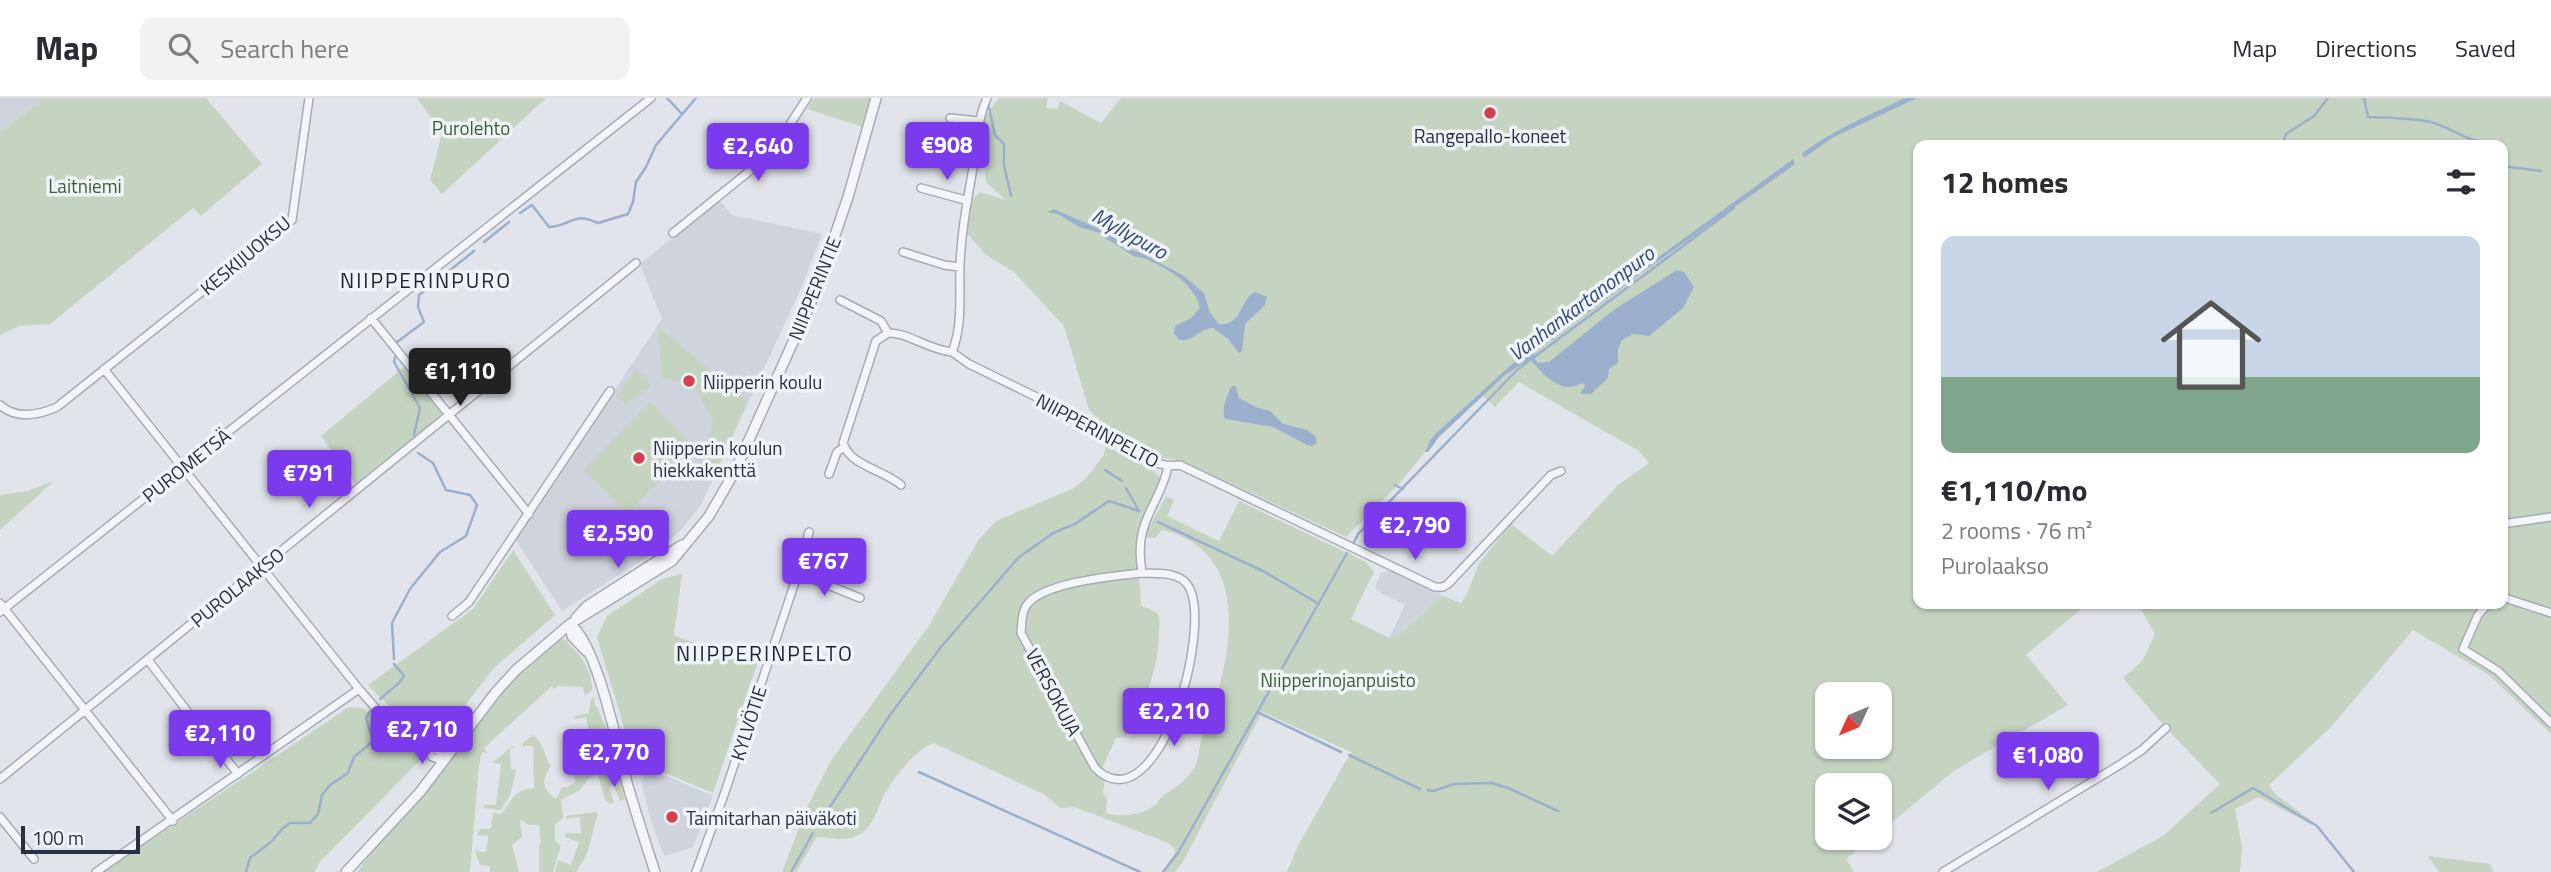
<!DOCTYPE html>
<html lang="en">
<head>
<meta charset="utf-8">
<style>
  body { margin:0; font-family:"Titillium Web",sans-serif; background:#f2f2f3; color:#2b2b33; height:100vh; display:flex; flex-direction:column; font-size:26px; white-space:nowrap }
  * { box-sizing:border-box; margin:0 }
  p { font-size:23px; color:#7c7c81 }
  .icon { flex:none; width:38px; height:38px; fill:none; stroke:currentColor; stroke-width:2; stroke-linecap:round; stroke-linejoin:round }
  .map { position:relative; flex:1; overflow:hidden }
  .panel { position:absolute; left:1913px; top:42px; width:595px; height:469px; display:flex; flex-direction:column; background:#fff; border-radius:14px; box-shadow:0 2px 5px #0004 }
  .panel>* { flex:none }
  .needle { width:46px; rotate:226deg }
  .controls { position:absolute; left:1815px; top:584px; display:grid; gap:14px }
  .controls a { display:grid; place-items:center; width:77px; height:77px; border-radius:14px; background:#fff; box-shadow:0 2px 5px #0004; font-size:35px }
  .scale { position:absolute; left:21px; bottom:18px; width:119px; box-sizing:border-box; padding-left:7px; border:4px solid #283143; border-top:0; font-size:19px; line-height:24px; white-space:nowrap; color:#283143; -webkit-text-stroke:5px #f0f3f7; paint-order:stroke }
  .price { position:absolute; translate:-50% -60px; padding:0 16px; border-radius:7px; background:#7c3aed; color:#fff; font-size:23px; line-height:46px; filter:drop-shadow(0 2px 4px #0008) }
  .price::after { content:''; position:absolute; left:50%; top:42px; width:21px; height:16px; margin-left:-10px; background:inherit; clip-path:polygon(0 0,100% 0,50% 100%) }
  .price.selected { background:#222; color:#fff }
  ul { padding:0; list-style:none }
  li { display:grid; align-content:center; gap:14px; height:371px; padding:0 28px }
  li span { display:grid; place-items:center; height:217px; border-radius:14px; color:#555 }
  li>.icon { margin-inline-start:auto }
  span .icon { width:126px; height:126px; fill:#fffc; stroke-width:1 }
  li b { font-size:30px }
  h2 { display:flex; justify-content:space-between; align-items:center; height:84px; padding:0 28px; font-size:30px }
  header { display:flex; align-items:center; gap:42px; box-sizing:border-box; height:98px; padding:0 35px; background:#fff; border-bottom:2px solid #e1e1e2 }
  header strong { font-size:33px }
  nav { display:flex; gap:38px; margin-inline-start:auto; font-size:24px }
  .search { width:490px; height:63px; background:#f2f2f3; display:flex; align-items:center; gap:18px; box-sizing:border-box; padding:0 24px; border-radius:14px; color:#7c7c81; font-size:26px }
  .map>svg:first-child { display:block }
  .built { fill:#cfd3dc }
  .green { fill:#c5d4c1; fill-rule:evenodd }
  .water { fill:#9ab0cc }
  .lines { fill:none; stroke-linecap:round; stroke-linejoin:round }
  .stream { stroke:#9ab0cc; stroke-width:2.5 }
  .minor-casing { stroke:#a6abb5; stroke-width:10 }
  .tertiary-casing { stroke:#a6abb5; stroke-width:12 }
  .minor { stroke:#f4f5f8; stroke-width:7 }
  .tertiary { stroke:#f4f5f8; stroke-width:9 }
  .poi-dot { fill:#d54050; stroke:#f0f3f7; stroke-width:2.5 }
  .labels { text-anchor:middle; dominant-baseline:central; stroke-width:7; stroke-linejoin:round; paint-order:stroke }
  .park-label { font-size:19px; fill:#3b5f35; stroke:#f0f3f7 }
  .poi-label { font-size:19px; fill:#283143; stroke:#f0f3f7; text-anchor:start }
  .street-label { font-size:19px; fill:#283143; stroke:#f0f3f7 }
  .water-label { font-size:21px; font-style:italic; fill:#304d79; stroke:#f0f3f7 }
  .neighbourhood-label { font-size:21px; letter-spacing:2px; fill:#1a2233; stroke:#f0f3f7 }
</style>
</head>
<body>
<header>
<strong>Map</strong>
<div class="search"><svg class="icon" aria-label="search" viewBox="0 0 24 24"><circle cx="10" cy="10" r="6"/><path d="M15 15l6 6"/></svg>Search here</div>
<nav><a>Map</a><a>Directions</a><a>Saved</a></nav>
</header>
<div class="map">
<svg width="2551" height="774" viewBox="0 0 2551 774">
  <rect width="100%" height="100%" fill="#e1e4ea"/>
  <!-- built -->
  <path class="built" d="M0 0H45L0 34Z
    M719 102 732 117 822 136 802 188 701 407 680 433 655 454 562 513 515 441 662 221 640 166Z
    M1392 472 1437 492 1442 498 1403 534 1389 540 1405 507 1377 493 1375 489 1381 475Z
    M648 670 713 698 693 749 664 758 651 723 641 683Z"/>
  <!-- green -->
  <path class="green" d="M45 0H206L262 66 201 118 193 110 50 226 19 228 0 237V34Z
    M417 0H546L442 96 430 82 442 35Z
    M814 0H870L863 29 807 11Z
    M999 0H1048L1046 10 1057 11 1060 3 1101 25 1121 0H2551V636L2489 577 2413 532 2331 629 2269 687 2275 696 2313 724 2312 727 2259 699 2235 711 2242 749 2240 774H2097L2163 738 2220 686 2166 630 2123 580 2142 563 2155 536 2138 506H2502V47H1918V506H2087L2026 557 2068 607 1955 672 1880 734V688H1827V740H1872L1846 761 1854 774H1287L1298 748 1351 654 1262 614 1183 763 1175 774H1162L1175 755 1174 750 1168 745 1075 709 1061 710 1043 696 934 645C916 650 890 684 882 701 875 717 872 732 854 739 840 744 830 738 816 740L796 774H782L808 707 832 661 928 529 978 443 996 423 1074 390 1086 380 1104 357 1106 346C1122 361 1148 363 1161 381L1141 427 1138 464 1141 507C1147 511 1155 511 1159 518 1160 523 1159 530 1159 535 1159 573 1143 606 1125 639L1116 640 1100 675 1105 681 1103 695 1107 701 1106 715C1121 720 1143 717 1156 706 1159 702 1163 697 1167 695 1177 689 1187 681 1194 670 1200 661 1198 649 1202 640 1229 572 1260 455 1162 432L1155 440 1144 439 1166 398 1174 402 1167 418 1219 443 1239 403 1366 464 1374 474 1351 521 1389 540 1403 534 1442 498 1461 505 1467 496 1479 465 1511 426 1552 458 1618 387 1649 365 1639 353 1519 284 1495 309 1480 295 1474 300 1436 335 1429 344 1425 354 1399 386 1346 439 1185 364 1153 358 1125 344 1089 312 1064 228 1014 174 985 156 965 133 969 104 980 94 1006 102 986 84 983 56 988 39 984 24 986 17ZM1827 597H1880V649H1827Z
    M658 229 747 303 715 377 703 366 713 323 694 288 662 279Z
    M405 268 443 317 357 388 321 338Z
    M636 271 647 280 650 289 626 307 617 298Z
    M650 304 694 348 628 415 584 372Z
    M54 383 0 432V397L28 393Z
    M513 452 555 517 494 570 452 624 433 638 389 608 368 587 473 511Z
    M682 476 674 537 727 558 734 550 759 560 713 695 648 668 637 673 597 539 607 518 662 481Z
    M561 541 569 543 568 545C581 558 593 573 592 592L585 598 583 589 558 588 554 591 552 588 484 650 488 655 482 654 479 667 470 774H357L385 737 416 707 507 588 528 566Z
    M594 599 595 609H597L608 635 625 701 620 703 614 687 609 689 614 704 611 706 605 702 598 677 590 679 580 692 561 702 563 720 555 726V743L561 747 553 774H539V746L541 745 539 727H529L520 721 522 739 512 747 519 774H490V768L480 767 475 753 486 754 488 738 477 737 480 731H491L493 715 502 716C512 701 515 692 534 690L533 648H523V645L533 637C542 644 545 654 548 665L551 667C543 682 540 687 554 700H557L562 689H568L576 683 573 677C580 669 586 667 595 664L586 619 575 621 574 618 589 615 591 601Z
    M349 609 362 610 424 658 320 764 314 774H103Z
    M514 648 513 651H510L511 672 516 671 510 698 500 712 484 710V707H496L501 666 491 664C501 661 505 652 514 648Z
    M595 714 598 716C589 740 593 751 576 774H555L558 762 571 767 579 744 565 739V735H581L580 719 566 721V718Z
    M2428 758 2490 766 2494 774H2439Z"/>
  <!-- water -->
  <path class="water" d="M1905 0H1917L1832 40 1804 60 1802 55C1833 32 1870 17 1905 0Z
    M1793 61 1795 66 1783 75 1644 173 1534 255 1535 261 1538 265 1549 264 1615 211 1677 172 1684 174 1694 189 1683 210 1649 238 1633 236 1622 242 1618 251V265L1609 271 1608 280 1591 296H1580L1585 288 1584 285C1579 286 1573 289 1567 289 1552 287 1538 271 1530 261L1505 277 1439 339 1428 354H1425L1429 344 1436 335 1511 267 1535 249Z
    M1054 111 1099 131 1116 141 1122 148 1143 156 1184 178 1204 195 1210 215 1219 226C1242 229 1240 201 1255 194L1267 199 1265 207 1245 226 1242 253 1239 255 1228 241 1213 230C1199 230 1193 245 1179 242L1174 235 1175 228 1191 220 1200 210C1194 185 1166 169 1143 160 1139 159 1135 159 1132 157 1123 152 1113 143 1104 140L1103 136 1079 129 1060 117 1047 114Z
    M1235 287 1239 300 1256 309 1270 313 1283 326 1307 332 1315 338 1317 345 1312 348 1307 347 1273 329 1225 321C1221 311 1227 298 1231 289Z"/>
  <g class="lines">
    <!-- stream -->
    <path class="stream" d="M667 0 682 16
      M2364 0 2368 19C2388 20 2411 20 2431 24 2450 29 2464 42 2483 44L2484 47
      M988 5 995 37 1004 46V67L1011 98
      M2279 47 2283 44 2286 36 2314 18 2328 0
      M2502 68 2541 73
      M520 115 532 107 549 129C574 128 570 113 598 125L628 116 633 104 636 84 646 69 656 47 696 0
      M484 144 509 124
      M397 244 424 224 418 209 419 197 474 153
      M395 259 394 264 420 310 414 337
      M1105 372 1122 383
      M1395 387 1403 391
      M1126 390 1139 413
      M1158 424 1265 474 1319 506
      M1354 444 1358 436 1517 272 1734 110
      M394 561 392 525 410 491 440 454 466 438 477 407 470 397 446 392 433 365 418 355
      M380 601 399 585 404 578 394 566
      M1259 615 1341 654
      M1349 657 1420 691
      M919 674 1140 774
      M1428 692 1433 693 1454 686 1492 685 1508 690 1558 713
      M2211 715 2253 690 2317 728 2354 774
      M820 724 890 617 941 549 1018 460 1053 435 1075 426 1109 403 1139 413
      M246 774 250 760 271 744 283 730 290 725H310L318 716 322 697 330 687 348 675 354 659 373 643 366 620 370 613
      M791 774 813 735
      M1163 774 1178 755 1347 455"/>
    <!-- minor casing -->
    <g class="minor-casing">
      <path id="minor" d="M950 20 979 23
        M921 90 965 102
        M673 135 762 63 774 51 807 0
        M903 154 944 167 960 169
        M840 202 881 223 888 235C907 234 929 252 952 254
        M371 220 529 416
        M888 235 876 243 843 345C850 368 884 372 901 387
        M952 254 969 266 1108 334C1126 351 1153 371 1180 367L1435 489H1443L1448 486 1551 377 1561 373
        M952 254C963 227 959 198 960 169 961 131 969 95 975 58 978 38 978 19 987 0
        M104 271 359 591 378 613 420 645 432 659 444 663
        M0 307C17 322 39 317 57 309L292 122 309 0
        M829 376 837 354 844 349
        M2502 426 2551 419
        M798 475 860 500
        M1142 475C1115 478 1041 484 1026 508 1021 516 1022 526 1021 535L1095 670C1158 732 1216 524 1187 486 1177 473 1156 476 1142 475 1140 462 1139 449 1142 436 1147 412 1164 393 1168 368
        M2502 499 2551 515
        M0 505 173 723
        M2488 506 2478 517 2463 551 2498 573 2551 625
        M0 514 651 0
        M452 518 469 504 610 293
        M148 562 187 613
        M197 624 238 676
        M422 645 440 654 444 663
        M0 681 636 165
        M0 719 34 761
        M96 774 359 591
        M696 774 725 694 798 475 809 434
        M1943 774 2121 666 2142 652 2166 630"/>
    </g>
    <!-- tertiary casing -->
    <g class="tertiary-casing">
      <path id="tertiary" d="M576 520 587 508 682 447
        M570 526C597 546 617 646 626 681 635 713 645 743 655 774
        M570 526 572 538 586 553
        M346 774 420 694 496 594 516 572 570 526 672 463 709 418 735 373 816 193 848 99 876 0"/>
    </g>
    <!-- minor -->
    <use href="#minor" class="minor"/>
    <!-- tertiary -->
    <use href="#tertiary" class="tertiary"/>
  </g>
  <!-- markers -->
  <g class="poi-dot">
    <circle cx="1490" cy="15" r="7"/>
    <circle cx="689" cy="283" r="7"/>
    <circle cx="639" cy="360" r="7"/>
    <circle cx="672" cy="719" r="7"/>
  </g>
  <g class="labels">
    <!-- park labels -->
    <g class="park-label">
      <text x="471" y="29">Purolehto</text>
      <text x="85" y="87">Laitniemi</text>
      <text x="1338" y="581">Niipperinojanpuisto</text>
    </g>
    <!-- poi labels -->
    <g class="poi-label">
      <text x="1490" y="37" text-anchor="middle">Rangepallo-koneet</text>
      <text x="703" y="283">Niipperin koulu</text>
      <text x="653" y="349">Niipperin koulun<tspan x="653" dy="22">hiekkakenttä</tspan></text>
      <text x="686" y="719">Taimitarhan päiväkoti</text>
    </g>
    <!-- street labels -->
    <g class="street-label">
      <text transform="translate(245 157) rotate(-40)">KESKIJUOKSU</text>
      <text transform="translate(814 190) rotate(-68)">NIIPPERINTIE</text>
      <text transform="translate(1098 332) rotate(28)">NIIPPERINPELTO</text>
      <text transform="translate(186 367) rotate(-38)">PUROMETSÄ</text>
      <text transform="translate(237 489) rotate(-39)">PUROLAAKSO</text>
      <text transform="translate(1054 594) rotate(62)">VERSOKUJA</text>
      <text transform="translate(748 625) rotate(-72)">KYLVÖTIE</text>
    </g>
    <!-- water labels -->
    <g class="water-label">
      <text transform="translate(1130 135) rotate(29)">Myllypuro</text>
      <text transform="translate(1581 205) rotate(-37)">Vanhankartanonpuro</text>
    </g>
    <!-- neighbourhood labels -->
    <g class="neighbourhood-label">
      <text x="426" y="182">NIIPPERINPURO</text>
      <text x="765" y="555">NIIPPERINPELTO</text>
    </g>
  </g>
</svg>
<div class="controls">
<a><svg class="needle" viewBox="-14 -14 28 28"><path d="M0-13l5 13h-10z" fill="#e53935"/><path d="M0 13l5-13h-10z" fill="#7c7c81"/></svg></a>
<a><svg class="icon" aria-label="layers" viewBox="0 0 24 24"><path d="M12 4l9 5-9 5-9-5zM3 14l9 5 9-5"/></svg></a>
</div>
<div class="scale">100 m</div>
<b class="price" style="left:947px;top:84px">€908</b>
<b class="price" style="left:758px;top:85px">€2,640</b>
<b class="price selected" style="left:460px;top:310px">€1,110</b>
<b class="price" style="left:309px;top:412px">€791</b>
<b class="price" style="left:1415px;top:464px">€2,790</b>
<b class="price" style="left:618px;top:472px">€2,590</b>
<b class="price" style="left:824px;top:500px">€767</b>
<b class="price" style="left:1174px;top:650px">€2,210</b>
<b class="price" style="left:422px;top:668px">€2,710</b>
<b class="price" style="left:220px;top:672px">€2,110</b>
<b class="price" style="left:614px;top:691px">€2,770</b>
<b class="price" style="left:2048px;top:694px">€1,080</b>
<section class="panel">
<h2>12 homes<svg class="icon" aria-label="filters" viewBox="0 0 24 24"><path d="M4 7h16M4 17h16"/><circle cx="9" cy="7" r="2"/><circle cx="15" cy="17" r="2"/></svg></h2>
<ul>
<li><span style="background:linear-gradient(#c9d6e8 65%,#7fa58c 0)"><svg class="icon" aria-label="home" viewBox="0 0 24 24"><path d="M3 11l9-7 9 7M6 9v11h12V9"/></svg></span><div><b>€1,110/mo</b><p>2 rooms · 76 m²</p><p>Purolaakso</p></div></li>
</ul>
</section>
</div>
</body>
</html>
